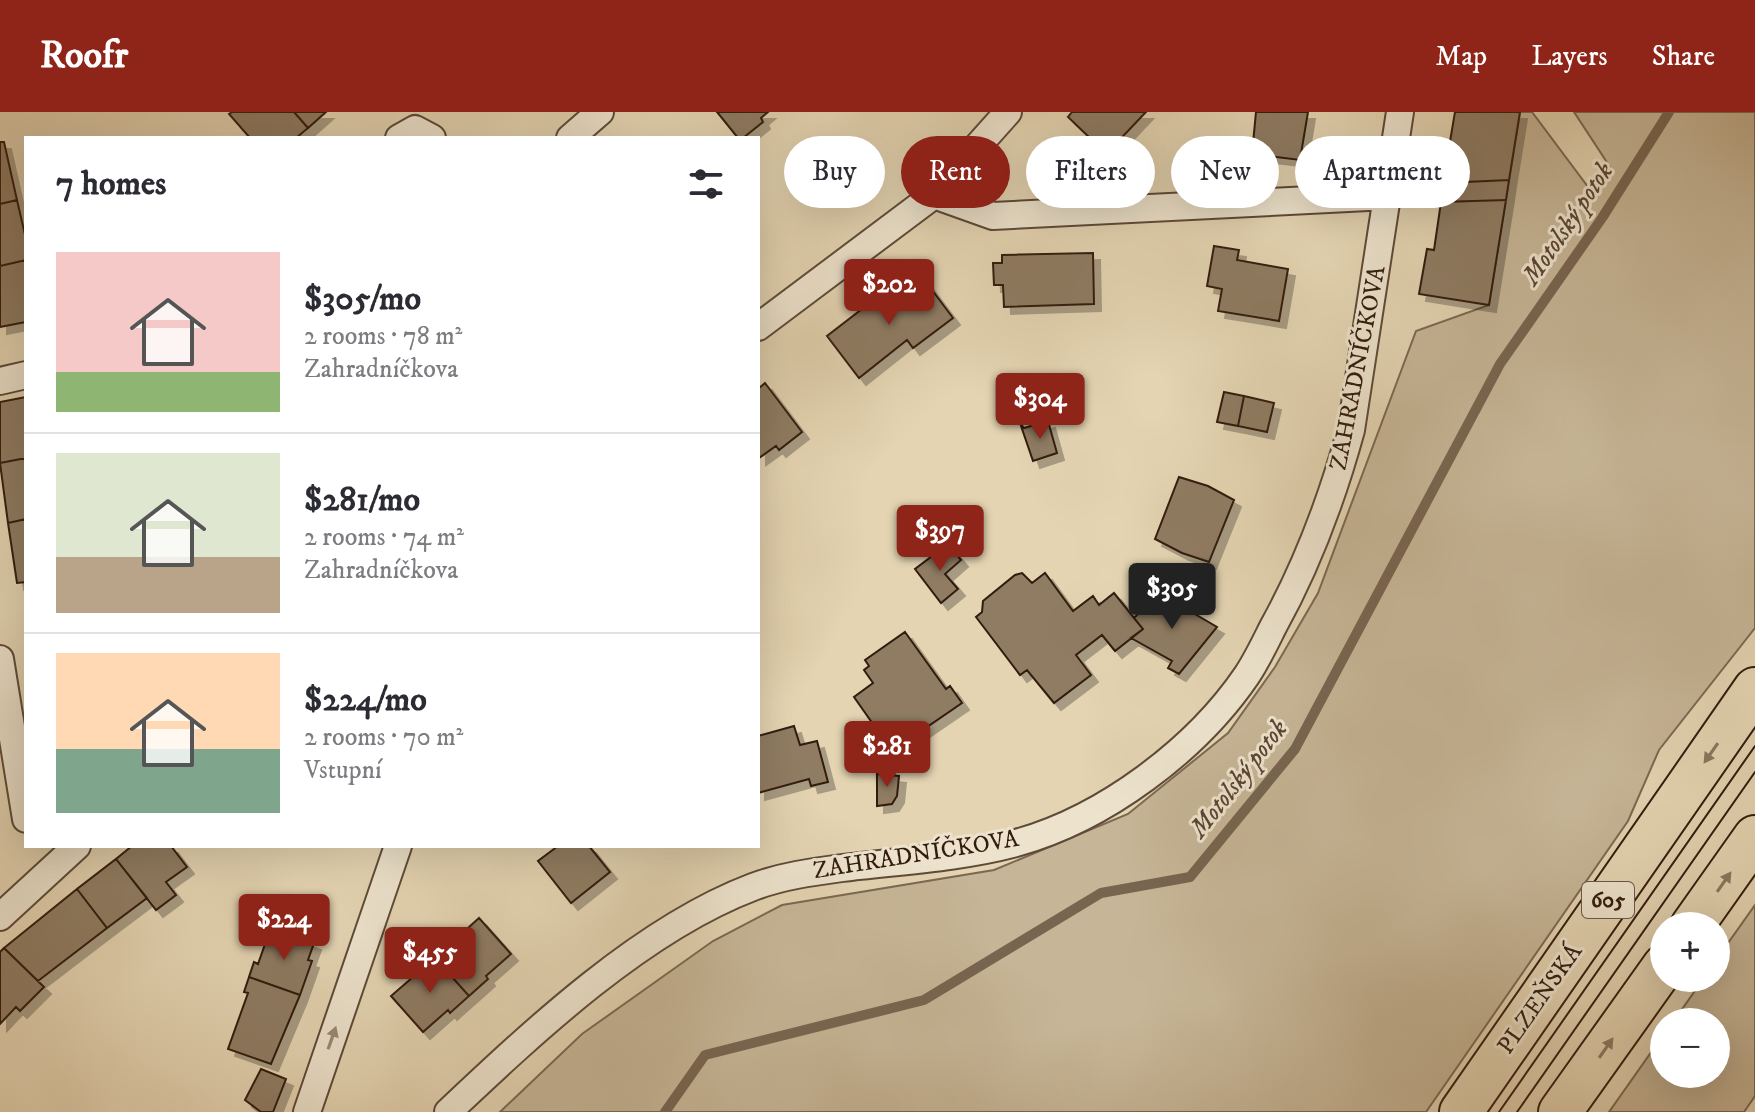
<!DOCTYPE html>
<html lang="en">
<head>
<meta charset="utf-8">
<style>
  body { margin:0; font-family:"IM FELL DW Pica",serif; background:#f2f2f3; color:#2b2b33; height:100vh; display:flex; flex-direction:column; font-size:30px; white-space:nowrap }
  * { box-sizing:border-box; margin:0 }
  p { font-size:26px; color:#7c7c81 }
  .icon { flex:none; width:44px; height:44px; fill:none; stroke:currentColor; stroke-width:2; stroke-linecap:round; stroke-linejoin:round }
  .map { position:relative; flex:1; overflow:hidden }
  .details { position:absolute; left:24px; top:24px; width:736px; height:712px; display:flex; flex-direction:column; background:#fff; border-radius:0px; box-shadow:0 8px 32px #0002 }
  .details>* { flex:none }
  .guide { position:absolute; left:784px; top:24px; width:760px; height:72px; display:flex; gap:16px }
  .fabs { position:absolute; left:1650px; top:800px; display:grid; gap:16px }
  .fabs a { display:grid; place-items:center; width:80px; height:80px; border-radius:50%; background:#fff; box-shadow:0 8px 32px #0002; font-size:40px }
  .price { position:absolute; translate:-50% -68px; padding:0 18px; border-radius:8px; background:#8f2418; color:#fff; font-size:26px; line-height:52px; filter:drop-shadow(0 2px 4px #0008) }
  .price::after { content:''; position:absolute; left:50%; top:48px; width:24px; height:18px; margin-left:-12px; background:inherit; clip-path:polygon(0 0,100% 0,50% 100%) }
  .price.selected { background:#222; color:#fff }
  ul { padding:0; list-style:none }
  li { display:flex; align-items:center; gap:24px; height:200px; padding:0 32px }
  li+li { border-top:2px solid #e1e1e2 }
  li span { display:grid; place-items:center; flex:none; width:224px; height:160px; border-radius:0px; color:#555 }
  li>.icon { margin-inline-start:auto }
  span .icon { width:96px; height:96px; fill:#fffc; stroke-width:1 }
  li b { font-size:34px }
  h2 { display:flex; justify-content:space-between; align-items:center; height:96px; padding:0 32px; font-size:34px }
  .chip { padding:0 28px; border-radius:36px; background:#fff; box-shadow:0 8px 32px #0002; font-size:28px; line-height:72px }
  .chip.selected { background:#8f2418; color:#fff }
  header { display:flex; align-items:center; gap:48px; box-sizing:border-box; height:112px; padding:0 40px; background:#8f2418; color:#fff }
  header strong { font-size:38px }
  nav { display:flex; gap:44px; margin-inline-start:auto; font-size:28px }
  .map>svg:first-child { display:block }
  .green { fill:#c6b596; stroke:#7c6852; stroke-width:2 }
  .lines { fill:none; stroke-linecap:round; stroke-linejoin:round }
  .stream { stroke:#786550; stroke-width:10 }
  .building { fill:#8f7c64; stroke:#321c0f; stroke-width:2; filter:url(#shadow) }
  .street-casing { stroke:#5e4a38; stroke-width:30 }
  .primary-casing { stroke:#321c0f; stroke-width:46 }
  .street { stroke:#ede3cd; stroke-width:26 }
  .primary { stroke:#e4d4b2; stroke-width:42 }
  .tram { stroke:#321c0f; stroke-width:2 }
  .oneway { fill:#8b7860 }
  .oneway2 { fill:#998978 }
  .labels { text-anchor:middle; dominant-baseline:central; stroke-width:6; stroke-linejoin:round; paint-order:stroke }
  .shield { fill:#ede3cd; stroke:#6a5848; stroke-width:2 }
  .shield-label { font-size:22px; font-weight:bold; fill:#321c0f }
  .street-label { font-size:24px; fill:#321c0f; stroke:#ede3cd }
  .water-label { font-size:26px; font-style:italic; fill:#5b4635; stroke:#ede3cd }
</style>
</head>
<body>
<header>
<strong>Roofr</strong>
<nav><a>Map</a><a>Layers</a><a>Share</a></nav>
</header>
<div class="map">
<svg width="1755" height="1000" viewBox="0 0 1755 1000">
  <defs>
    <filter id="shadow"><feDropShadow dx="7" dy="7" stdDeviation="0" flood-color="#0004"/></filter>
  </defs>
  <rect width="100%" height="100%" fill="#e4d4b2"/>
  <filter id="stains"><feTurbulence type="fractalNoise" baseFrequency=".0025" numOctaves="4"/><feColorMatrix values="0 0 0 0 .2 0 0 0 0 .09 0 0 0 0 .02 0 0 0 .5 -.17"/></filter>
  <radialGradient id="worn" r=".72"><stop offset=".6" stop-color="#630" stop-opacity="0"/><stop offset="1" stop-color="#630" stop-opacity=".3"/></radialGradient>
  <!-- green -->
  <path class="green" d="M1520 0H1532L1591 79 1588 92 1610 55 1574 0H1755V516L1659 638 1628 709 1426 1000H500L582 922 713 829 782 793 994 758 1128 702 1228 621 1275 555 1318 481 1416 219 1489 193Z
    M1755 793V984L1744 1000H1609L1664 922V962H1716V910H1673L1704 866H1716V848Z"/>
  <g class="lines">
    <!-- stream -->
    <path class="stream" d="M665 1000 705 943 924 888 1101 781 1190 765 1295 637 1500 252 1602 106 1669 0"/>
  </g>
  <!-- building -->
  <path class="building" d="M232 0H294L308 16 296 26H250L229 2Z
    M294 0H326L308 16Z
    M717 0H768L761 6 763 10 743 26H738Z
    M1072 0H1146L1107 41 1099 34 1094 39 1085 31 1090 26 1068 5Z
    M1256 0H1308L1300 48 1252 42Z
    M1455 0H1520L1509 68 1443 71Z
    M0 30H4L17 88 0 92Z
    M1509 68 1506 88 1441 90 1443 71Z
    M17 88 26 127V148L0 154V92Z
    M1506 88 1489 193 1419 182 1427 137 1434 138 1441 90Z
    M1214 134 1239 138 1237 148 1288 157 1279 209 1218 199 1222 177 1207 174Z
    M1093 141 1094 192 1004 195 1003 173H994L993 151H1002V143Z
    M26 148V210L0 215V154Z
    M923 166 953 206 913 236 907 228 859 266 827 224 875 187 882 197Z
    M765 271 802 320 779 338 776 334 759 346 758 277Z
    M1224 280 1244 284 1238 314 1217 310Z
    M1244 284 1274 291 1267 320 1238 314Z
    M26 285V346L0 351V290Z
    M1048 309 1057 341 1033 349 1020 311 1024 316Z
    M26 346V407L8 411 0 351Z
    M1179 365 1208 374 1234 388 1209 450 1182 441 1155 427Z
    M26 407V470L17 471 8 411Z
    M948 432 961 448 945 462 958 477 941 491 915 457Z
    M1022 461 1032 471 1045 461 1073 499 1093 484 1099 493 1114 481 1143 517 1115 539 1102 523 1076 543 1091 563 1054 591 1027 558 1020 563 976 505 982 500 983 489 1015 463Z
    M1159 481 1217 515 1179 562 1168 556 1172 549 1131 526 1143 517 1134 506Z
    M905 520 946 577 950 574 962 591 892 639 854 585 873 571 864 558 869 554 865 548Z
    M794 614 800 633 817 629 828 670 811 674 809 667 758 681V624Z
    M877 662 899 664 897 684 892 692 877 694Z
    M132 734H171L187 755 166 770 176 783 156 798 116 747Z
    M589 734 610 760 571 791 538 749 558 734Z
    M116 747 147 786 107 816 77 777Z
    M77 777 107 816 38 869 4 836Z
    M479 806 511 842 486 864 488 867 469 884 435 846Z
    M271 815 314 831 308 848 312 849 300 883 249 865 254 850 258 852Z
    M4 836 44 875 20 899 16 895 0 912V840Z
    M435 846 469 884 450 901 448 898 423 920 391 884Z
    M249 865 300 883 271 952 228 937 248 881 244 880Z
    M261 957 286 967 273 1000H261L245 988Z"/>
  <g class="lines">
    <!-- street casing -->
    <g class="street-casing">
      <path id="street" d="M399 26 415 17 432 26
        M570 26 600 0
        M934 83 993 104 1388 84
        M758 215 934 83 1008 0
        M0 269 26 263
        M0 547 26 707
        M0 805 77 734
        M307 1000 398 734
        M448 1000C534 919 642 817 753 775 782 764 812 760 842 756 899 749 960 746 1016 731 1104 707 1196 638 1247 563 1257 548 1265 531 1273 515 1308 452 1332 387 1351 318L1400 0"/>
    </g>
    <!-- primary casing -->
    <g class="primary-casing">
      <path id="primary" d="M1692 814 1755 725
        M1461 1000 1755 577
        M1560 1000 1664 854"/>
    </g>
    <!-- street -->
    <use href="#street" class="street"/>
    <!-- primary -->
    <use href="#primary" class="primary"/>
    <!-- tram -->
    <path class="tram" d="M1499 1000 1755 634
      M1517 1000 1755 660"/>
  </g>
  <!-- one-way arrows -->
  <defs><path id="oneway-solid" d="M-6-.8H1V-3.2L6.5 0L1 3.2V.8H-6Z" transform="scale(2)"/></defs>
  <g class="oneway">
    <use href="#oneway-solid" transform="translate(1711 641) rotate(125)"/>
    <use href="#oneway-solid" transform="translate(1724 770) rotate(-55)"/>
    <use href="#oneway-solid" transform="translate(1606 936) rotate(-55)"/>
  </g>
  <use class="oneway2" href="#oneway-solid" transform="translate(332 926) rotate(-71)"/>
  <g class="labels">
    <!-- shield labels -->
    <rect class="shield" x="1582" y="770" width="52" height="36" rx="6"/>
    <g class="shield-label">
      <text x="1608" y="788">605</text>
    </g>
    <!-- street labels -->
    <g class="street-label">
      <text transform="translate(1358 256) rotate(-79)">ZAHRADNÍČKOVA</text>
      <text transform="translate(916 743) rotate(-9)">ZAHRADNÍČKOVA</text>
      <text transform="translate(1540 887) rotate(-55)">PLZEŇSKÁ</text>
    </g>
    <!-- water labels -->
    <g class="water-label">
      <text transform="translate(1568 112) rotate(-56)">Motolský potok</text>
      <text transform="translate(1239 667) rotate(-52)">Motolský potok</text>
    </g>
  </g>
  <rect width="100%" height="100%" filter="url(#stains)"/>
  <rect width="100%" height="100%" fill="url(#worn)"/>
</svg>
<div class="fabs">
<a>+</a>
<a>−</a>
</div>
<b class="price" style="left:889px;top:215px">$202</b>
<b class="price" style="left:1040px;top:329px">$304</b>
<b class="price" style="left:940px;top:461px">$397</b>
<b class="price selected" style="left:1172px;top:519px">$305</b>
<b class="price" style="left:887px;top:677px">$281</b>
<b class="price" style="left:284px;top:850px">$224</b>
<b class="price" style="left:430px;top:883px">$455</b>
<div class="guide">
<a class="chip">Buy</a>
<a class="chip selected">Rent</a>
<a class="chip">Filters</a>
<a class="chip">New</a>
<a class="chip">Apartment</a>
</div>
<section class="details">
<h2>7 homes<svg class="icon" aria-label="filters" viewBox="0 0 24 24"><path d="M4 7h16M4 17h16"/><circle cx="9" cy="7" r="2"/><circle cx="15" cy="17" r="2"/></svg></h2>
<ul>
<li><span style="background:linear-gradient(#f6c9c9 75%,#8fb573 0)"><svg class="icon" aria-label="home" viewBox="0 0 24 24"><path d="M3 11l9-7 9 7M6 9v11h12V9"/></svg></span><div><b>$305/mo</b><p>2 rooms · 78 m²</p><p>Zahradníčkova</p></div></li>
<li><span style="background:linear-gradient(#dfe7d0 65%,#b9a48a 0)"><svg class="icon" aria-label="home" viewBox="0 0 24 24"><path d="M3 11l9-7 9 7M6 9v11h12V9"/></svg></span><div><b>$281/mo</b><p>2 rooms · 74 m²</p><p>Zahradníčkova</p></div></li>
<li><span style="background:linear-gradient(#ffd9b3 60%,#7fa58c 0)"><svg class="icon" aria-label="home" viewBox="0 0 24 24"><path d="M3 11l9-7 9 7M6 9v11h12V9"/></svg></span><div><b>$224/mo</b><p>2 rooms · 70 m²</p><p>Vstupní</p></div></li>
</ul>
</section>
</div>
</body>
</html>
